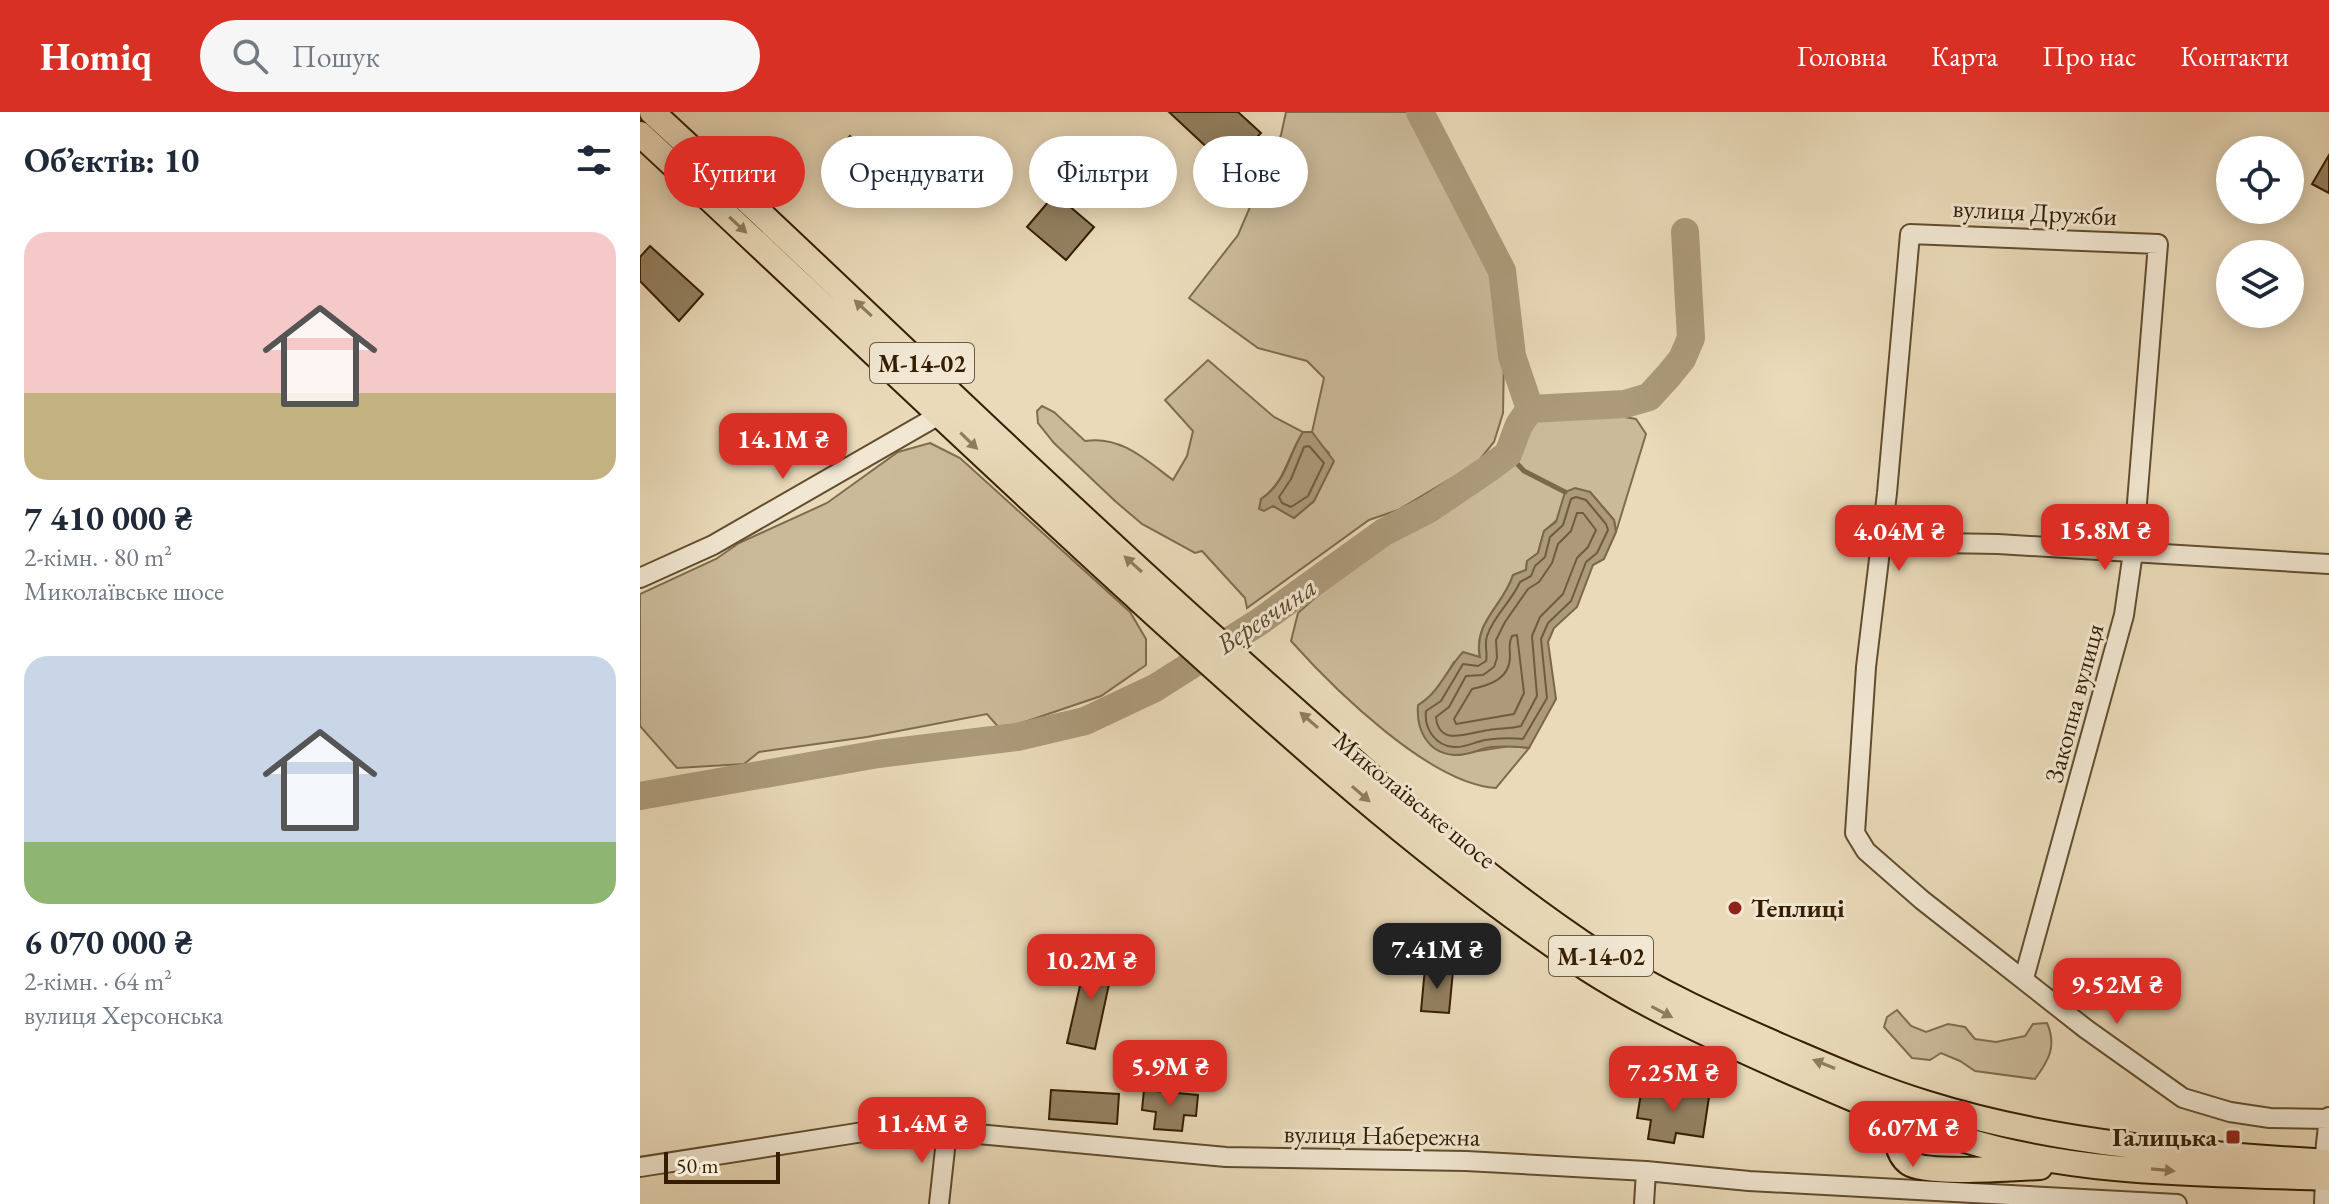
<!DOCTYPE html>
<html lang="uk">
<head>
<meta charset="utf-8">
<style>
  body { margin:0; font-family:"EB Garamond",serif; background:#f6f6f7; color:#1f2937; height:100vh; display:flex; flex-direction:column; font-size:30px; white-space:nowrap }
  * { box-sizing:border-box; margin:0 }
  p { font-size:26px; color:#747a83 }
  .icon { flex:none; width:44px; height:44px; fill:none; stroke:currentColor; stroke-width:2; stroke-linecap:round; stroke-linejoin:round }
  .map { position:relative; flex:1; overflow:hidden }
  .drawer { display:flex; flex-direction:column; background:#fff; width:640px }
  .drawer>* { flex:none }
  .banner { position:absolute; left:24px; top:24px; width:760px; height:72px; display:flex; gap:16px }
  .controls { position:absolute; left:1576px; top:24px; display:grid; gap:16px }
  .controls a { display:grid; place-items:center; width:88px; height:88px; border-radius:50%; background:#fff; box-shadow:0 4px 20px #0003; font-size:40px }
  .scale { position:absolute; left:24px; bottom:20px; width:116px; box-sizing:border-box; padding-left:8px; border:4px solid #351e00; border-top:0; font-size:22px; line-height:28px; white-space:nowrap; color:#351e00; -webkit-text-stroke:6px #f1e7d2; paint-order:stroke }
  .price { position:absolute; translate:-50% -68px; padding:0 18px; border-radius:16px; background:#d93025; color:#fff; font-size:26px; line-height:52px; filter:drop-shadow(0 2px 4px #0008) }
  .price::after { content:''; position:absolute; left:50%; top:48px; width:24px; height:18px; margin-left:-12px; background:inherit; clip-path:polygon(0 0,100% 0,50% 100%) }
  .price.active { background:#222; color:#fff }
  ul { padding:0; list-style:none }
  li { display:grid; align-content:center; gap:16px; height:424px; padding:0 24px }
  li span { display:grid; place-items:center; height:248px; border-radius:24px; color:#555 }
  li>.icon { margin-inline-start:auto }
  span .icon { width:144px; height:144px; fill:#fffc; stroke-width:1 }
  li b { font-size:34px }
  h2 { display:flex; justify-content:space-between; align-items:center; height:96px; padding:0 24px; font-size:34px }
  .chip { padding:0 28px; border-radius:36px; background:#fff; box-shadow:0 4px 20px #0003; font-size:28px; line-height:72px }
  .chip.active { background:#d93025; color:#fff }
  header { display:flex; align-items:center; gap:48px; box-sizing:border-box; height:112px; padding:0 40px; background:#d93025; color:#fff }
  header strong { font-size:38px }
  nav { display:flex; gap:44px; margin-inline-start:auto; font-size:28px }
  .search { width:560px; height:72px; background:#f6f6f7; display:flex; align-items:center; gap:20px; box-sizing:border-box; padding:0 28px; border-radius:44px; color:#747a83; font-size:30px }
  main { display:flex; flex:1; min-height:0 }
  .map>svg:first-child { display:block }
  .green { fill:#cbba9a; stroke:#806c4d; stroke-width:2 }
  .water { fill:#ac9a7a; stroke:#7c6849; stroke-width:2 }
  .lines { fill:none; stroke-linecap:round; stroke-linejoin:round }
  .shore { stroke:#705c3d; stroke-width:2 }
  .stream { stroke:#7c6849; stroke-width:5 }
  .river { stroke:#ac9a7a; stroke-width:28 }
  .building { fill:#938060; stroke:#351e00; stroke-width:2 }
  .minor-casing { stroke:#624d2e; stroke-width:22 }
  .major-casing { stroke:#351e00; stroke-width:28 }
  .minor { stroke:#f1e7d2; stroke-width:18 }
  .major { stroke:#eadab9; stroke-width:24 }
  .oneway { fill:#907c5c }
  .poi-dot { fill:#8f2418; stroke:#f1e7d2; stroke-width:3 }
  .labels { text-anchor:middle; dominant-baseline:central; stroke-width:6; stroke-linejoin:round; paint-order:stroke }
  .shield { fill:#f1e7d2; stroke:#6d5a3f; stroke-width:2 }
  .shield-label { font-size:24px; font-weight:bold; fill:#351e00 }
  .street-label { font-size:26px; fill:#351e00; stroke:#f1e7d2 }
  .poi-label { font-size:26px; font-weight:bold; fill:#351e00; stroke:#f1e7d2; text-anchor:start }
  .water-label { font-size:28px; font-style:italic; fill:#5f492b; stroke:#f1e7d2 }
</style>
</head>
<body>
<header>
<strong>Homiq</strong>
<div class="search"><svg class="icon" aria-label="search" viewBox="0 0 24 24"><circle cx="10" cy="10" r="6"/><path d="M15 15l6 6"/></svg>Пошук</div>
<nav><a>Головна</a><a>Карта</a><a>Про нас</a><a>Контакти</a></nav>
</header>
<main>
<section class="drawer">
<h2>Об’єктів: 10<svg class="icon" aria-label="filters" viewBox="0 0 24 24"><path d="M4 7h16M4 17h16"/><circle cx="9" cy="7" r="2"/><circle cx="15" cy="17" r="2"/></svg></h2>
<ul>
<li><span style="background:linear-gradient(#f6c9c9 65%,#c2b280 0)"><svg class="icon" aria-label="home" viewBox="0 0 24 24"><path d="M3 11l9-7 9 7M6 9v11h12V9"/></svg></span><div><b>7 410 000 ₴</b><p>2-кімн. · 80 m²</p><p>Миколаївське шосе</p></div></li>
<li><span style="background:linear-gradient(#c9d6e8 75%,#8fb573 0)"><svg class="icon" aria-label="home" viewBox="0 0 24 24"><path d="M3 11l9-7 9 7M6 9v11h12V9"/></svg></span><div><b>6 070 000 ₴</b><p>2-кімн. · 64 m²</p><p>вулиця Херсонська</p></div></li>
</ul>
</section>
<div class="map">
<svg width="1689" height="1092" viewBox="0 0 1689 1092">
  <rect width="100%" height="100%" fill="#eadab9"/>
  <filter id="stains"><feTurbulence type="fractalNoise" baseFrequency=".0025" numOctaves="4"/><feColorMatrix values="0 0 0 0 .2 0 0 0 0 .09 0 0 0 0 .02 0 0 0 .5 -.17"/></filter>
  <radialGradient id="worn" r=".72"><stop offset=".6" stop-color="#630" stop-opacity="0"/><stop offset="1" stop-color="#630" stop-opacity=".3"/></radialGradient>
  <!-- green -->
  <path class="green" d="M646 0H786L847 121 864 245 863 301 854 330 837 351 758 398 729 408 607 496 605 486 562 439 555 441 502 412 475 389 414 331 398 311 397 299 402 294 414 300 445 329C481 323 507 349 533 368L547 344 553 319 525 288 568 248 634 305 663 320C647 344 646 370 621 387L654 406 674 389 689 341 677 330 672 320 684 266 667 249 618 236 549 186 598 123 641 23Z
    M967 302 996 307 1006 322 976 420 974 408 950 380 904 419 898 441 887 449 886 458 873 463C864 493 832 511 840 546L814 550 794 584 832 640 870 634 889 636 856 676C790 672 695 578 651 529L658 501 723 443 837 378 863 359 877 342 879 323 887 310 897 305Z
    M290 331 320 346 490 500 506 527V553L461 584 361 618 347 602 227 625 119 640 104 652 37 656 0 614V482L76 447 99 431 187 391 258 340Z
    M1257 898 1271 914 1286 920 1308 912 1325 915 1335 927 1356 930 1385 924 1393 912 1407 911C1417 934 1409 948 1395 967L1335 959 1320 949 1301 941 1290 948 1272 946 1244 915 1247 905Z"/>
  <!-- water -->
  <path class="water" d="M663 320H672L694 349 674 389 654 406 633 394 624 399 619 397 621 387C646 371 648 344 663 320Z
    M935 376 950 380 974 408 976 420 964 447 953 453 937 495 914 516 908 530 916 587 889 636C876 634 864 634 851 635 839 637 827 644 814 643 787 641 776 617 778 593 799 581 806 558 823 540L840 545C833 510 864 493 873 463L886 458 887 449 898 441 904 419 916 410 925 380Z"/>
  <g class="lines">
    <!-- shore -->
    <path class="shore" d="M669 334 684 351 668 384 651 395 642 391 639 385 651 367 664 335Z
      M936 385 946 388 966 412 968 418 957 441 946 450 931 489 908 511 901 527 907 586 883 627C871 626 858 626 845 628 835 630 824 636 814 635 795 634 784 616 786 599L801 589 823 552 838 554 846 549C848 541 844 533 847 524 854 503 872 489 880 470L891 464 895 454 905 445 910 425 923 413 931 387Z
      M937 401H943L956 418 948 435 937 446 923 482 900 505 892 524 897 584 881 614C871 617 859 616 849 618 829 620 799 636 796 605L809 595 826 564 843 563 854 555 857 546 856 528 865 510 888 477 899 470 912 451 918 432 931 419Z
      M877 523 884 581 874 602 816 612 814 607 832 577C850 573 870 567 870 544 870 535 868 532 872 524Z"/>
    <!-- stream -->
    <path class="stream" d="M868 342 884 359 925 380"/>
    <!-- river -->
    <path class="river" d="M890 297 985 292 1009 285 1029 263 1042 247 1051 226 1045 120
      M0 684 238 642 377 625 445 609 515 576 619 510 744 420 789 397 848 357 868 342 879 313 890 297 872 244 862 159 780 0"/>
  </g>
  <!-- building -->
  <path class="building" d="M529 0H598L621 21 588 55Z
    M210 24 264 71 244 93 191 46Z
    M1689 43V81L1672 72Z
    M415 82 454 115 426 148 387 115Z
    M10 134 63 182 39 209 0 169V145Z
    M447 843 474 849 455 937 427 931Z
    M785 856 813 859 809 901 781 899Z
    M1002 975 1069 985 1063 1025 1036 1021 1034 1031 1008 1027 1011 1008 997 1006Z
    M411 978 479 982 477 1012 409 1007Z
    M504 978 558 983 556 1004 544 1003 542 1019 514 1017 516 1000 502 998Z"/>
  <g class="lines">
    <!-- minor casing -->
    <g class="minor-casing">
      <path id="minor" d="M1242 430 1358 432 1689 452
        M0 466 73 433 301 302
        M1384 866 1484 503 1493 440 1518 132 1270 122 1247 381 1226 555 1215 721 1226 739 1282 788 1446 917 1543 986 1590 1000 1630 1006 1689 1007
        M1684 1050 1689 1005
        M0 1055 236 1018 273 1016 586 1045 826 1049 1006 1059 1109 1069 1537 1092
        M299 1092 307 1019
        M1004 1092 1006 1059
        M1684 1092 1685 1066"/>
    </g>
    <!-- major casing -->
    <g class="major-casing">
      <path id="major" d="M12 0C205 178 392 363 588 538 707 644 826 755 960 843 1017 880 1080 908 1142 935 1189 955 1236 976 1285 991 1415 1032 1554 1042 1689 1050
        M0 22C166 176 329 333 496 485 640 616 786 749 948 857 1009 896 1075 926 1140 955 1199 981 1260 1008 1322 1027 1439 1064 1568 1061 1689 1066
        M1267 997 1258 1004C1255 1018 1255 1041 1269 1051 1287 1063 1374 1056 1400 1055"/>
    </g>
    <!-- minor -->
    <use href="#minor" class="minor"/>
    <!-- major -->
    <use href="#major" class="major"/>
  </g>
  <!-- one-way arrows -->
  <defs><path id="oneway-solid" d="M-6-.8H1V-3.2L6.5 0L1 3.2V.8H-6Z" transform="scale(2)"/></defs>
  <g class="oneway">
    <use href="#oneway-solid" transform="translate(98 113) rotate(43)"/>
    <use href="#oneway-solid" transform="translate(223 196) rotate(-137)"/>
    <use href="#oneway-solid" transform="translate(329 329) rotate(44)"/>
    <use href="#oneway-solid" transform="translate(493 452) rotate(-138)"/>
    <use href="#oneway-solid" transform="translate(669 608) rotate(-139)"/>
    <use href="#oneway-solid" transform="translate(721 682) rotate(41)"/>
    <use href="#oneway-solid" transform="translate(1022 900) rotate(28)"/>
    <use href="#oneway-solid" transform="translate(1184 952) rotate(-158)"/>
    <use href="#oneway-solid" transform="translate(1523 1058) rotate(5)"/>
  </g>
  <!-- markers -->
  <g class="poi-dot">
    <circle cx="1095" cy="796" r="8"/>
    <rect x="1585" y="1017" width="16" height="16" rx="4"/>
  </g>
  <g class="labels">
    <!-- shield labels -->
    <g class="shield">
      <rect x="230" y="231" width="104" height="40" rx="6"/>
      <rect x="909" y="824" width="104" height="40" rx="6"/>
    </g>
    <g class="shield-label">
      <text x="282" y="251">М-14-02</text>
      <text x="961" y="844">М-14-02</text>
    </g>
    <!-- street labels -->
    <g class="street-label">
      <text transform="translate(1395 100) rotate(3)">вулиця Дружби</text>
      <text transform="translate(1434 591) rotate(-75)">Закопна вулиця</text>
      <text transform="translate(775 688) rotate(39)">Миколаївське шосе</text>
      <text transform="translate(742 1023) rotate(1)">вулиця Набережна</text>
    </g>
    <!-- poi labels -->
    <g class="poi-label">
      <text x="1111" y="796">Теплиці</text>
      <text x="1577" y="1025" text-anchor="end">Галицька</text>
    </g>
    <!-- water labels -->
    <g class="water-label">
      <text transform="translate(626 503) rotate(-34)">Веревчина</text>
    </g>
  </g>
  <rect width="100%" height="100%" filter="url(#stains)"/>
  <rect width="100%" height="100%" fill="url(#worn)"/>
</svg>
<div class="controls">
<a><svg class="icon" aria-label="locate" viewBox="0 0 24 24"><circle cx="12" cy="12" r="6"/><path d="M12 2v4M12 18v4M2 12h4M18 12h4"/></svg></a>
<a><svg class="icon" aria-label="layers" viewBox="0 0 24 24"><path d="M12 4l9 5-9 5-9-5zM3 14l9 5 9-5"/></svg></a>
</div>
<div class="scale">50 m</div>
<b class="price" style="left:143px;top:369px">14.1M ₴</b>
<b class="price" style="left:1465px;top:460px">15.8M ₴</b>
<b class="price" style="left:1259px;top:461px">4.04M ₴</b>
<b class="price active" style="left:797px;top:879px">7.41M ₴</b>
<b class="price" style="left:451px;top:890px">10.2M ₴</b>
<b class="price" style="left:1477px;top:914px">9.52M ₴</b>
<b class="price" style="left:530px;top:996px">5.9M ₴</b>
<b class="price" style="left:1033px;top:1002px">7.25M ₴</b>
<b class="price" style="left:282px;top:1053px">11.4M ₴</b>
<b class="price" style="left:1273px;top:1057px">6.07M ₴</b>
<div class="banner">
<a class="chip active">Купити</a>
<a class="chip">Орендувати</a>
<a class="chip">Фільтри</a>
<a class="chip">Нове</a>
</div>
</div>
</main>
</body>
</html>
